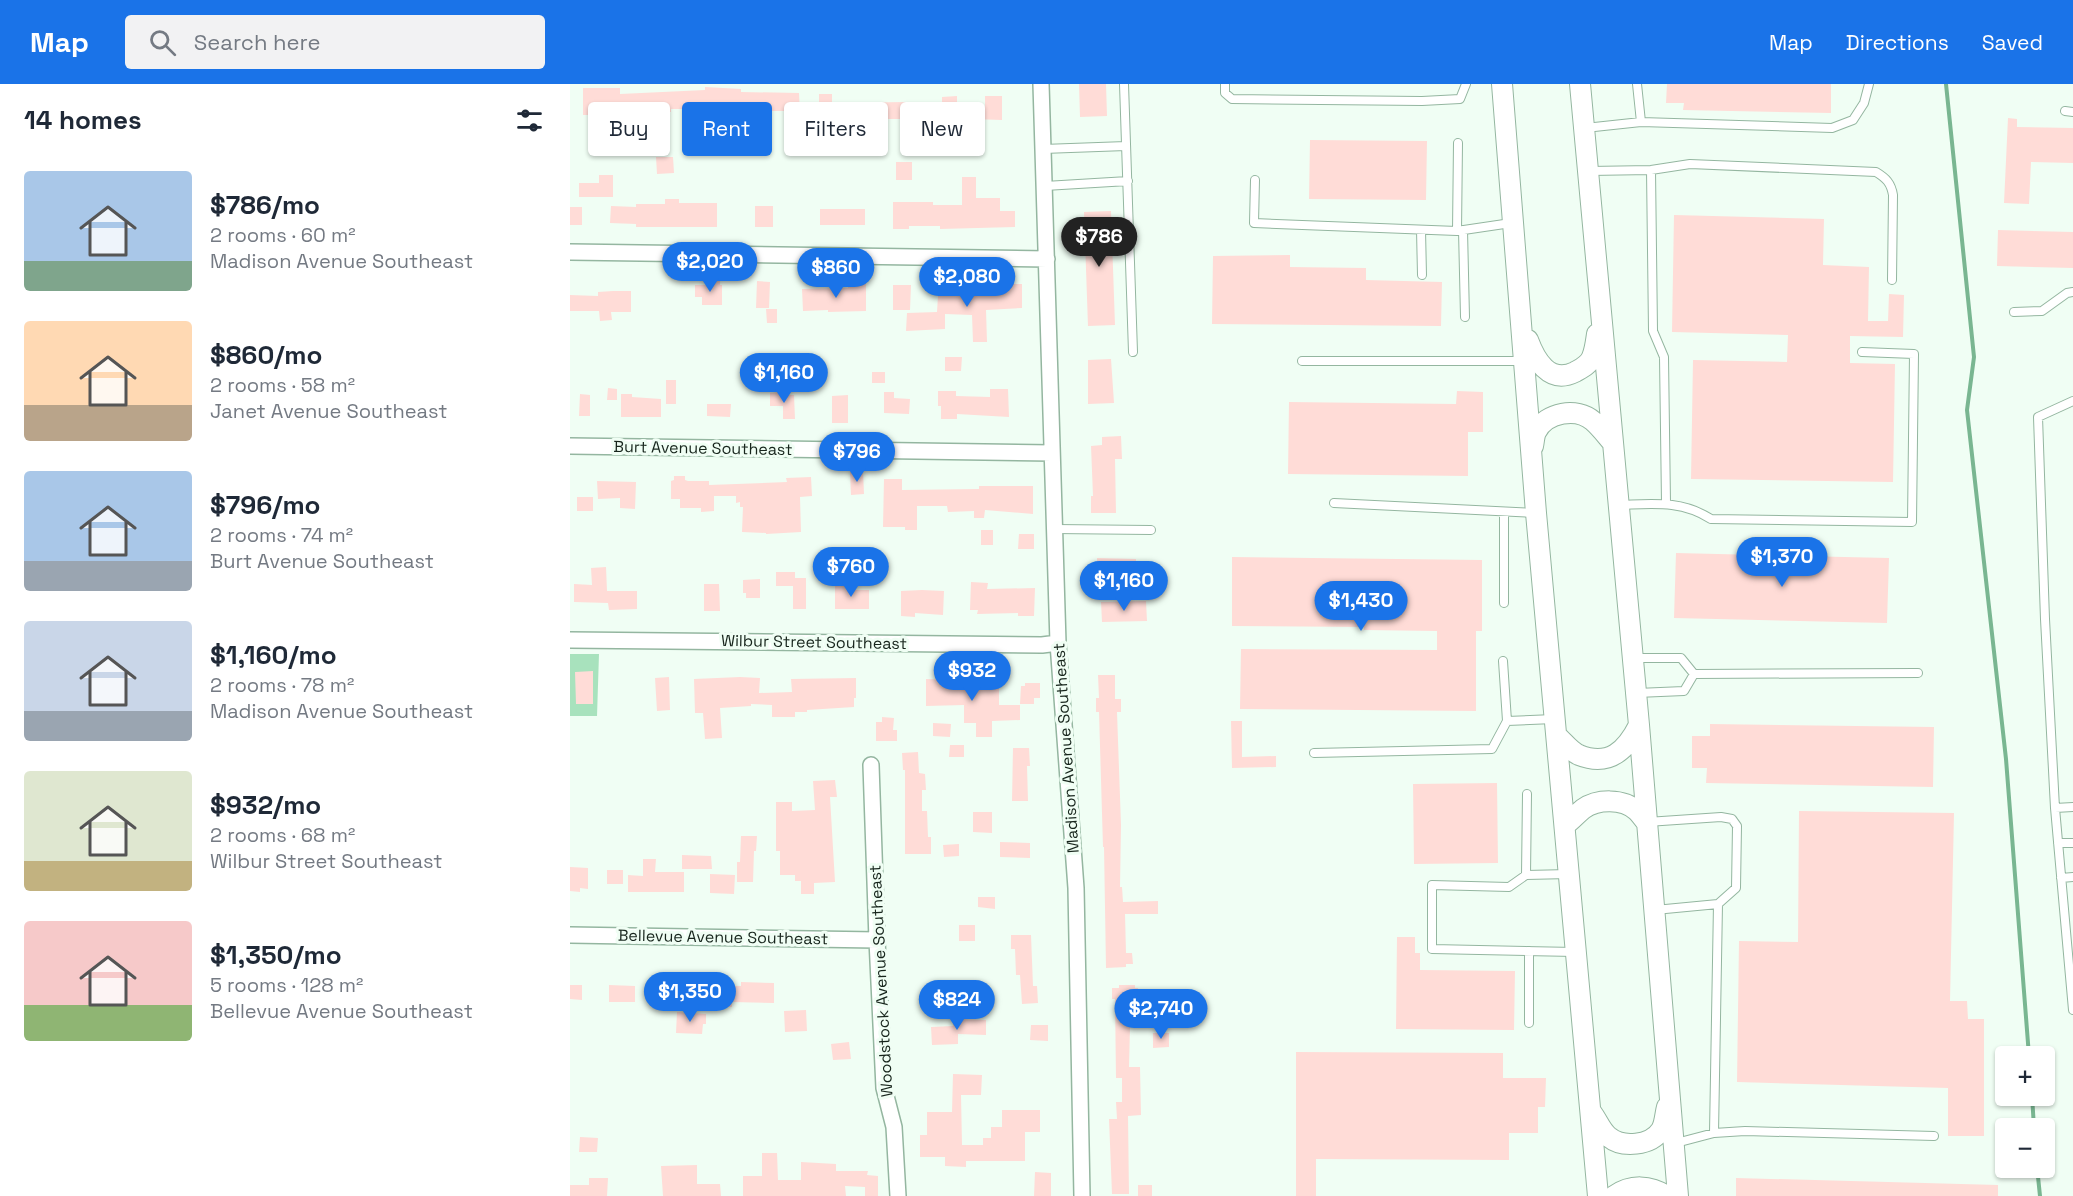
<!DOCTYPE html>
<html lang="en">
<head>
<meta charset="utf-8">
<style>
  body { margin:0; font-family:"Space Grotesk",sans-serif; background:#f2f2f3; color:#1f2937; height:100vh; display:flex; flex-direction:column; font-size:22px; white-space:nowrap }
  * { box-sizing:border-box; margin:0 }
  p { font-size:20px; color:#747a83 }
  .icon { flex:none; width:33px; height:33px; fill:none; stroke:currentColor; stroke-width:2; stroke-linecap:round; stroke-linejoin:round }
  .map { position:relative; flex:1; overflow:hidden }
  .drawer { display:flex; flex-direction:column; background:#fff; width:570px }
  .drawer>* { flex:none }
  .guide { position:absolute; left:18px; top:18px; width:570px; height:54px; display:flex; gap:12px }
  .tools { position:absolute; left:1425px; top:962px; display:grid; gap:12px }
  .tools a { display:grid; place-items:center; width:60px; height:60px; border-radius:6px; background:#fff; box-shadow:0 2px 4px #0004; font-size:30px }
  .price { position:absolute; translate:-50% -51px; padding:0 14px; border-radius:21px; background:#1a73e8; color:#fff; font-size:20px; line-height:39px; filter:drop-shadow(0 2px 3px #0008) }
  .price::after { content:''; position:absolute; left:50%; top:36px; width:18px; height:14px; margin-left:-9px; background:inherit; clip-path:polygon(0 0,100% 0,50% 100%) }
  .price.current { background:#222; color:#fff }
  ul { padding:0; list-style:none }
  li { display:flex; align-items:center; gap:18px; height:150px; padding:0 24px }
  li span { display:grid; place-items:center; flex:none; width:168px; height:120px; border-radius:6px; color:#555 }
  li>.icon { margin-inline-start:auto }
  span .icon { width:72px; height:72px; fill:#fffc; stroke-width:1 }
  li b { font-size:26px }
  h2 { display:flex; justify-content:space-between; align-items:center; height:72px; padding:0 24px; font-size:26px }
  .chip { padding:0 21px; border-radius:6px; background:#fff; box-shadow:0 2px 4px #0004; font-size:21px; line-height:54px }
  .chip.current { background:#1a73e8; color:#fff }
  header { display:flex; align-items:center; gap:36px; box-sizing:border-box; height:84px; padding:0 30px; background:#1a73e8; color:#fff }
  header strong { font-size:28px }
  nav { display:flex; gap:33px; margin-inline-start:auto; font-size:21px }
  .search { width:420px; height:54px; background:#f2f2f3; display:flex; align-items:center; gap:15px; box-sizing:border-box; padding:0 21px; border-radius:6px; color:#747a83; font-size:22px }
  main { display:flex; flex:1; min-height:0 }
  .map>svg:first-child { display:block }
  .green { fill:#a8e2bd }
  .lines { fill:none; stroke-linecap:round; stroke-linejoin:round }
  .stream { stroke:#79b691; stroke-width:4 }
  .building { fill:#ffdcd7 }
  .service-casing { stroke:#94b6a0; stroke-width:10 }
  .minor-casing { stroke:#94b6a0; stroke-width:18 }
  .tertiary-casing { stroke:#94b6a0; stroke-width:22 }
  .service { stroke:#fff; stroke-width:8 }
  .minor { stroke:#fff; stroke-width:15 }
  .tertiary { stroke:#fff; stroke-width:20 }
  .labels { text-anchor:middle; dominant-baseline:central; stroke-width:6; stroke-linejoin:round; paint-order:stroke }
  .street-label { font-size:16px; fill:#17251c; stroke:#f0fef4 }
</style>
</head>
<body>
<header>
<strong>Map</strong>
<div class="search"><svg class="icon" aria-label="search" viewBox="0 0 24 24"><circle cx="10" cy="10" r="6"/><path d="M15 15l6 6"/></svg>Search here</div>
<nav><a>Map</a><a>Directions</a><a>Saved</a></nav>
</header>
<main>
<section class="drawer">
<h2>14 homes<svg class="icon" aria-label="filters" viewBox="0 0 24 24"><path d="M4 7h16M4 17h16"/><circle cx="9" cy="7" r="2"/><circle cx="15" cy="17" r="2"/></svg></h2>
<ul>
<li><span style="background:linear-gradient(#a9c7e8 75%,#7fa58c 0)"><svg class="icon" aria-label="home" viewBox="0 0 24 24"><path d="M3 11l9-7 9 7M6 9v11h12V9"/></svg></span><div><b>$786/mo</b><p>2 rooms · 60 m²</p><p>Madison Avenue Southeast</p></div></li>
<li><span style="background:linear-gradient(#ffd9b3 70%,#b9a48a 0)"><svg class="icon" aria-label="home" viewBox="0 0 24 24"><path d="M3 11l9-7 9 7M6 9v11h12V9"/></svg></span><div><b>$860/mo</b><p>2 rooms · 58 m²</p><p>Janet Avenue Southeast</p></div></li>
<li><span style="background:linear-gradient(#a9c7e8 75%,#9aa5b1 0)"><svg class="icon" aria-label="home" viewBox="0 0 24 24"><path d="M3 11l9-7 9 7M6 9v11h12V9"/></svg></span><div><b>$796/mo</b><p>2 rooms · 74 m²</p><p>Burt Avenue Southeast</p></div></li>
<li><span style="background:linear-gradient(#c9d6e8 75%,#9aa5b1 0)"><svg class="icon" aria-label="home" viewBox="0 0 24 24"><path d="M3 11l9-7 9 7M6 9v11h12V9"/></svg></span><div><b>$1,160/mo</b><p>2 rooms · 78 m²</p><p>Madison Avenue Southeast</p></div></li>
<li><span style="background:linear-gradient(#dfe7d0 75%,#c2b280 0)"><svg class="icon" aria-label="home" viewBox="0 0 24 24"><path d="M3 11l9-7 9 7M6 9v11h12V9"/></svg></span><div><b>$932/mo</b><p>2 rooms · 68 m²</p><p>Wilbur Street Southeast</p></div></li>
<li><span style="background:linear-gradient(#f6c9c9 70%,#8fb573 0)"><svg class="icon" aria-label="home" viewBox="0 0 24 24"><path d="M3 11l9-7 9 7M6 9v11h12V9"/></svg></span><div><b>$1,350/mo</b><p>5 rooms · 128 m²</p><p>Bellevue Avenue Southeast</p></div></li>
</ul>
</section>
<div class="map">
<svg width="1503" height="1112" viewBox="0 0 1503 1112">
  <rect width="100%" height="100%" fill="#f0fef4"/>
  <!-- green -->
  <path class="green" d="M0 570H29L27 632H0Z"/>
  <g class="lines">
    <!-- stream -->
    <path class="stream" d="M1376 0 1404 273 1397 326 1436 675 1459 972
      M1462 1011 1464 1044
      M1467 1083 1470 1112"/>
  </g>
  <!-- building -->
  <path class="building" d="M509 0H536L537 32 510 33Z
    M1097 0H1261V29L1113 26 1114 19H1096Z
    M135 3 171 5V8L229 9 230 31H215V27H148V40H135V25H101V28H80V33L65 34V20H31V31H13V4H50V10L135 6Z
    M249 10H262V19L337 18V35H301V46H277V36H249Z
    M387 12V21L415 23V12H432V36L372 34V13Z
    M1438 34 1447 35V43L1503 44V79L1461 78 1459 120 1434 119Z
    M345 44H361V69H345Z
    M740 56 857 57 856 116 739 115Z
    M86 73H103L104 89 87 90Z
    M326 78H342V96H326Z
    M29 91H43V113H9V99H29Z
    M392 93H406V114H430V127H445V143L370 145V142H339V145H323V118H363V121H392Z
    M95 115H109V119H147V143H66V140L40 139 41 122 66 123V120H95Z
    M185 122H203V143H185Z
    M0 123H12V141H0Z
    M250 125H295V141H250Z
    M541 127 545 241 518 242 514 128Z
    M1104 131 1254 135 1253 181 1299 183 1298 237H1318L1319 210 1334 211 1333 253 1280 252V279L1325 280 1323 398 1121 395 1123 276 1217 278 1218 251 1102 248Z
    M1428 146 1503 148V184L1427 182Z
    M720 171V183L796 184V196L872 198 871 242 642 240 643 172Z
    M137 196H150V201H152V221H132V213H125V201H137Z
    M187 197 200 198 199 224H186Z
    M296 199V227L258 228V226L233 227 232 205 278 204V200Z
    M440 200H452V224L416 226 417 258H403L402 231 375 230V245L336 247 337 229 367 228 368 212H370L371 203 440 206Z
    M323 201H341L340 226H323Z
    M43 207H61V228H41L42 236 30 237 29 227H0V211L28 212V208Z
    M196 225H207V239H197Z
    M375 273H392L391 287H375Z
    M541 275 544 319 518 320V276Z
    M302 288H315V299H302Z
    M96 296H106V320H96Z
    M38 304 47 305V316H37Z
    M420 305H438L439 333 387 330V335H371V322H368V307H386V312L420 313Z
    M887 307 913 308V348H898V392L718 390 719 318 886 320Z
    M212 308V311H224L225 335H213V322H200V309Z
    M314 308H324V314L340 315 339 330 314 329Z
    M10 310 20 311V332H9Z
    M51 310H62V313L91 315V333H51Z
    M278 311V339H262V312Z
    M137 320H161L160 333 137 332Z
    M551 352 552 375H545L546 429H521V412H523L521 362 532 361V353Z
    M293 387 294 410 281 411 280 388Z
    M104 392H115V396L118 397H139V401L217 398 216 394 241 393 242 412 230 413 231 448 196 450V449L172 448 173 423H170V418L166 419V412H144V427L131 428V424H110V415H101V397L104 396Z
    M314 395H332V406L409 405V402H463V430L415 426 414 434H404V427L378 428 377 422H347V446H335V443H313Z
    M27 397 66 398 65 425 50 424V414L28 415Z
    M7 413H23V427H7Z
    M411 446H423V461H411Z
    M449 450H464V465H448Z
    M1106 469 1319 474 1317 539 1104 534Z
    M662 473 912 476V547H906V627L670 625 671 565 867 566V547L794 546V543L662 542Z
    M527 474 566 475V493L527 492Z
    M36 483 37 507H67V525L39 526 38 519 4 518V500L22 501 21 484Z
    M206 488H225V494H236V525H223V502H206Z
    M190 495V514H176V509H173V496Z
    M401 498 418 499 417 505 465 504 464 532H448V529L407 530 408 526H400Z
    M134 500H149L150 527H134Z
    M265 501 283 502V506H299V525H265Z
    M352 506 374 507 373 531 345 529V533L331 532V507Z
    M576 517 577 537 532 538 531 518Z
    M23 587V620H6L5 588Z
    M528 591H545V615H551V628H547L551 741 550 803H552L553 818 588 817V830H555L556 869H562L563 880H556V883L536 884 534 763H533L529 628H526V614H529Z
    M99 593 100 626 87 627 85 594Z
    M170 593 190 594 189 609 222 608 221 595 286 594V614H284V623L237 626V628H225V633H202V621L181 620V622L150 624 152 654 135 655 133 629H125L124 595Z
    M384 593 398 594V599L429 598V621H450V636L422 637V653H406V639H394V621L356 622V595L384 596Z
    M455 599H470V614H464V620H450L451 602H455Z
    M312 633 324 634 323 646H327V657H306V638H312Z
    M661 637H672V673L706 672V683L662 684Z
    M363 639 381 640 380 653 363 652Z
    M1140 640 1364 643 1363 703 1136 699 1137 684H1122V652H1140Z
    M380 661H394V673H379Z
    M443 664H459L460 682H457L458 717H442Z
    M348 668 349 689 355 690 356 706H352V727H357L358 753H361V770H335V686H333L332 669Z
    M265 696 267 713H260L265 798 244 799V810H231V797H225V791H210V767H206V718H222V727L245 726 243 697Z
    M927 699 928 779 844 780 843 700Z
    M1229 727 1384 729 1380 917H1397L1398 935H1414V1052H1378V1004L1167 998 1169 857 1228 858Z
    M403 728H422V749L403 748Z
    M171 752H187L186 767H184L183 798H167V778H170Z
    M430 758 460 759V774L430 773Z
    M389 760V772L374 773 373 761Z
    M112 771 141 772 142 785H112Z
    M73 775H86L85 788H114V808H58V791L73 792Z
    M0 783 18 784V805L10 804V808L0 807Z
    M37 786H53V800H37Z
    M140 790 165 791 164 810 140 809Z
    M408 813H425V825L408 823Z
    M389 841H405V857H389Z
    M441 851H461L463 902H467L468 919 452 920 450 891H446L445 865H441Z
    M827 853H845V869H850V886L945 887 944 946 826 945Z
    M171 898 204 899V919L162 918V923H136V901L171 902Z
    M0 901H12V916L0 915Z
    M39 901 65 902V918H39Z
    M549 901H565V904H568L571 943H560L559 983H570L571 1031 558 1032 559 1110H542L539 1035H547L546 1018H552V994H546L545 915H542V904H549Z
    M362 905 391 906V923L362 922Z
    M236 926 237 947 215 948 214 927Z
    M107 928 136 930V940H133L132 950 106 949Z
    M383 935 416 936V951L388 950V960L362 961 361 943 383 942Z
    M461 941H478V957L460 956Z
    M583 949H599V963L583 964Z
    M279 958 281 975 263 976 261 960Z
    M726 968 933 969V994H976L975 1023H968V1049H939V1076L746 1075V1112H726Z
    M383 990 412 991 411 1011H391L392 1061H413V1054H421V1043H432V1026H470V1048H455V1077H396V1083L375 1082V1073H350V1051H357V1028H382Z
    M10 1053 28 1054 27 1068H9Z
    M192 1069H207L208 1096H231V1078L266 1080V1087H298L297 1091 308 1092V1112H295V1103L275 1102 276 1112H173V1092H192Z
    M127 1081V1100H150L151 1112H93L91 1082Z
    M465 1088 481 1089V1112H464Z
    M19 1094H38L37 1112H0V1101H19Z
    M1166 1094 1428 1101V1112H1166Z
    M568 1101H582V1112H568Z"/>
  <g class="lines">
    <!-- service casing -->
    <g class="service-casing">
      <path id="service" d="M554 0 563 268
        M655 0V9L662 15 852 17 890 15 896 0
        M1495 27 1503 28
        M1071 38 1262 44 1283 36 1294 19 1299 0
        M1015 44 1071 38 1067 0
        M473 65 556 62
        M1081 86 1083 247 1094 273 1096 419
        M1019 87 1081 86 1120 80 1306 88C1316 94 1321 99 1323 111L1322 196
        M685 96 684 139 887 147 941 139
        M475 102 558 97
        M851 146 852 191
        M893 146 895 233
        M887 147 888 59
        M1444 228 1472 227 1497 209 1503 208
        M732 277H953
        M1503 317 1468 333 1475 535 1485 724 1503 926
        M764 419 966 429
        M1049 421C1083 420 1111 416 1141 435L1342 438 1344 270 1292 268
        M934 428V519
        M484 445 581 446
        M1062 574H1111L1124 590 1114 607 1067 609
        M933 577 937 637
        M1124 590 1348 589
        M744 669 922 665 937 637 984 635
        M1485 724 1503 723
        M1077 738 1151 733 1162 735 1167 742 1166 804 1148 820 1144 1049
        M1488 759H1503
        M999 790 956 791 939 803 862 801V865L1005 868
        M956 791 957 710
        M1491 794 1503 793
        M1085 826 1148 820
        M959 867V939
        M1106 1059 1144 1049 1175 1047 1364 1052"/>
    </g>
    <!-- minor casing -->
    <g class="minor-casing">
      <path id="minor" d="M471 0 488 559 506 804 512 1112
        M0 168 477 175
        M0 362 482 369
        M0 556 472 561 488 559
        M301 681 307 856 314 1004 324 1043 328 1112
        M0 851 307 856"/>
    </g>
    <!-- tertiary casing -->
    <g class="tertiary-casing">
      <path id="tertiary" d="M932 0 966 429 1028 1112
        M1010 0 1069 641 1108 1112
        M958 256C965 275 979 301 1005 288 1012 284 1019 281 1022 273 1025 266 1026 257 1027 250
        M963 362C964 358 964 352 966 348 976 328 1007 323 1023 337 1030 343 1036 351 1042 358
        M987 652C994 658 1000 667 1009 671 1039 683 1056 667 1069 641
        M995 741C1002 736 1007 730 1013 725 1027 715 1053 714 1067 727 1070 730 1073 734 1076 738
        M1022 1029C1028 1037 1031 1047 1039 1053 1052 1064 1081 1062 1091 1046 1095 1040 1095 1030 1097 1023
        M1044 1112C1061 1100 1080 1101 1097 1112"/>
    </g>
    <!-- service -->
    <use href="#service" class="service"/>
    <!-- minor -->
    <use href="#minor" class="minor"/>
    <!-- tertiary -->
    <use href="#tertiary" class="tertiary"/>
  </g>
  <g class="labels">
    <!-- street labels -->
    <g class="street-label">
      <text transform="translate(133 364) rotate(1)">Burt Avenue Southeast</text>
      <text transform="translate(244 558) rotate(1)">Wilbur Street Southeast</text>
      <text transform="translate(496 664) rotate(-94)">Madison Avenue Southeast</text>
      <text transform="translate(153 853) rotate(1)">Bellevue Avenue Southeast</text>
      <text transform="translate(311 897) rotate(-93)">Woodstock Avenue Southeast</text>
    </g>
  </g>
</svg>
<div class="tools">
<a>+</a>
<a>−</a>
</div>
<b class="price current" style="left:529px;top:184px">$786</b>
<b class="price" style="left:140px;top:209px">$2,020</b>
<b class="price" style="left:266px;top:215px">$860</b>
<b class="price" style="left:397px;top:224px">$2,080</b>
<b class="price" style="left:214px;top:320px">$1,160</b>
<b class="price" style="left:287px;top:399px">$796</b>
<b class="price" style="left:1212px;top:504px">$1,370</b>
<b class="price" style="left:281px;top:514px">$760</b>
<b class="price" style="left:554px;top:528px">$1,160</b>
<b class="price" style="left:791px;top:548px">$1,430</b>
<b class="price" style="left:402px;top:618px">$932</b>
<b class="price" style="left:120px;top:939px">$1,350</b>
<b class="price" style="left:387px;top:947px">$824</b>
<b class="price" style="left:591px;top:956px">$2,740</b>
<div class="guide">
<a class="chip">Buy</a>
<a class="chip current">Rent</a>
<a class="chip">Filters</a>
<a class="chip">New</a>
</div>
</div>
</main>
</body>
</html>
